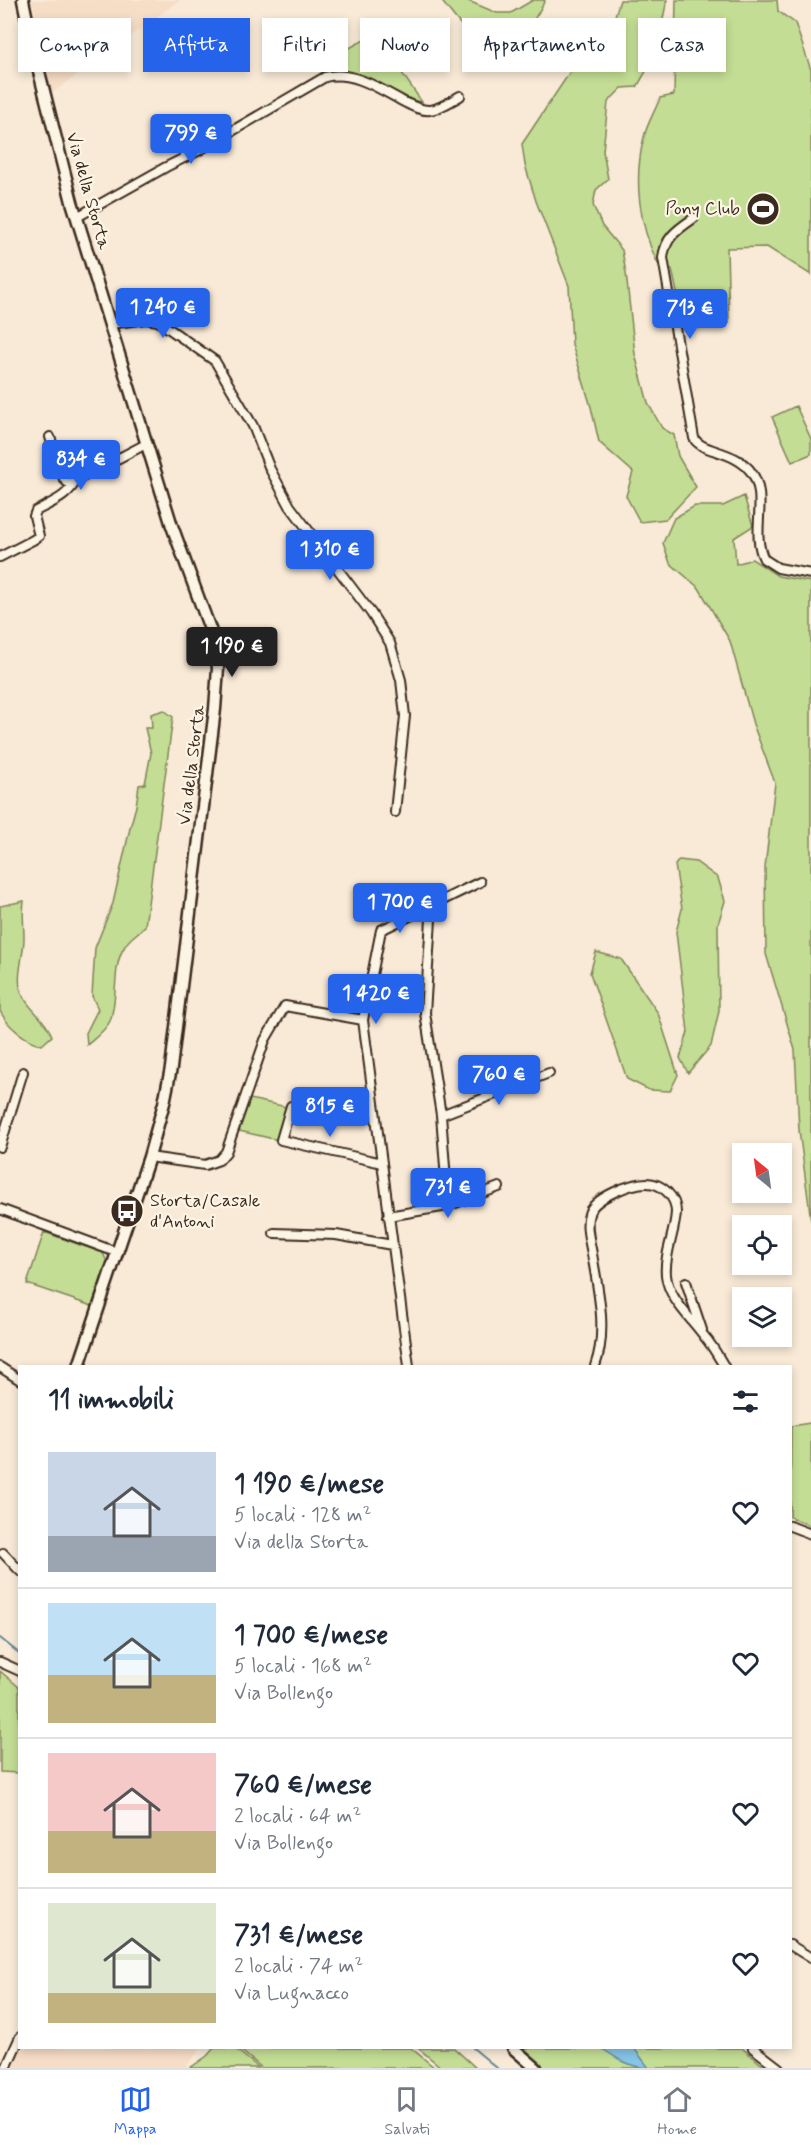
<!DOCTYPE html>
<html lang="it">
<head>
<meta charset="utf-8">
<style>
  body { margin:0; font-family:Mynerve,sans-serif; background:#f2f2f3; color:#1f2937; height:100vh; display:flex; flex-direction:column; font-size:22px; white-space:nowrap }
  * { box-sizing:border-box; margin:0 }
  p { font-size:20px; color:#747a83 }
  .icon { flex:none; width:33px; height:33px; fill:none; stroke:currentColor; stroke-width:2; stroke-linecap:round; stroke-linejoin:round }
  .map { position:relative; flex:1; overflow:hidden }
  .details { position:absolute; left:18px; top:1365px; width:774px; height:684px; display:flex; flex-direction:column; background:#fff; border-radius:0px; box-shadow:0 3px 9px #0003 }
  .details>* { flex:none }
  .banner { position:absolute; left:18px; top:18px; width:776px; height:54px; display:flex; gap:12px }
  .needle { width:39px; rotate:331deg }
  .fabs { position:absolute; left:732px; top:1143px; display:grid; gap:12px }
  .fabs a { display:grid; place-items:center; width:60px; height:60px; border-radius:0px; background:#fff; box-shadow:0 3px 9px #0003; font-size:30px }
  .price { position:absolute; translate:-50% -51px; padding:0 14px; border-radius:6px; background:#2563eb; color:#fff; font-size:20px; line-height:39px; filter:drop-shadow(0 2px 3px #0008) }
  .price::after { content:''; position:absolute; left:50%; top:36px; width:18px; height:14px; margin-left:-9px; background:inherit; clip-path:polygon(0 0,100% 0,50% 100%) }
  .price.current { background:#222; color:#fff }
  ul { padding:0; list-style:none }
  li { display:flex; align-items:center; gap:18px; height:150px; padding:0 30px }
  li+li { border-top:2px solid #e0e1e3 }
  li span { display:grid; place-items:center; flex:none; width:168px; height:120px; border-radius:0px; color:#555 }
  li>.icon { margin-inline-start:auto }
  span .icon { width:72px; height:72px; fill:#fffc; stroke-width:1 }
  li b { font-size:26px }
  h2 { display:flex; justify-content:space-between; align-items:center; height:72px; padding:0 30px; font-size:26px }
  .pill { padding:0 21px; border-radius:0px; background:#fff; box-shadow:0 3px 9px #0003; font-size:21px; line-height:54px }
  .pill.current { background:#2563eb; color:#fff }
  .menu { display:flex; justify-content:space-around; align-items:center; height:84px; border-top:2px solid #e0e1e3; background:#fff; font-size:16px; color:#747a83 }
  .menu a { display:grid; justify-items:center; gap:3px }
  .menu .current { color:#2563eb }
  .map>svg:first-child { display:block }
  .built { fill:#f6ddc6 }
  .green { fill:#c3dd94; stroke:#7f8459; stroke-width:1.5 }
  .water { fill:#86c5e6; stroke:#688796; stroke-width:1.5 }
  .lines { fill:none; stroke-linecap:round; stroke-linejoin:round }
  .stream { stroke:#688796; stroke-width:2 }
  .minor-casing { stroke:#3b2a1e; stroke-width:12 }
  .secondary-casing { stroke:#3b2a1e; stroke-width:15 }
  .minor { stroke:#fcf5e5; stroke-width:8 }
  .secondary { stroke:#fcf5e5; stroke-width:10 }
  .labels { text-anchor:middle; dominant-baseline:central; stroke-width:4.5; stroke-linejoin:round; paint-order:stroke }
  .street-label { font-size:18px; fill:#3b2a1e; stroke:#fcf5e5 }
  .poi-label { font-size:18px; fill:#3b2a1e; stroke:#fcf5e5; text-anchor:end }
</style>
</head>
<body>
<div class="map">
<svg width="811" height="2068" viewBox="0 0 811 2068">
  <rect width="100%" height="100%" fill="#f9ead7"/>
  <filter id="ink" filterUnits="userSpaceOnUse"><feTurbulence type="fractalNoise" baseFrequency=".0167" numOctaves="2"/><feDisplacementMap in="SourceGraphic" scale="12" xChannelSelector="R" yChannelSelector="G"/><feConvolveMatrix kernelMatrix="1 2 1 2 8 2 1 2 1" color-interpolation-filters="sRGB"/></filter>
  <g filter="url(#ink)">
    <!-- built -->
    <path class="built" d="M32 0H180L51 94Z
      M19 2046 20 2048H201L185 2068H11Z"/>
    <!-- green -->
    <path class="green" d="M441 0H466L497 13H511L533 0H545C538 16 527 29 518 44 516 49 514 58 510 60 491 67 451 13 441 0Z
      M620 0H667L655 56 637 87 622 88 608 102 603 151 608 179 596 190 593 205 602 226 622 250 626 273 635 354 648 403 662 428 674 435 678 456 696 487 666 519 640 522 626 496 633 472 599 442 591 407 572 344 569 286 536 201 525 165 522 144 590 42 593 43V50L607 41Z
      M676 0H777L778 11 795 23 811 70V275L767 247 727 248 729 323 685 330 672 269 658 264C639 225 633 180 644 137 647 124 655 111 660 98L674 95Z
      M371 40 393 60 422 102 413 100 354 74 323 71 342 59 344 51 362 41Z
      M796 406 811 439V454L792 462 772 417Z
      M744 496 753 526 734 538 736 564 752 559 778 576 811 582V1221L799 1130 795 1050 766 954 765 867 775 783 753 724 730 641 699 588 670 563 663 543 674 518 695 506H723Z
      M164 710 173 717 145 926C139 933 129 938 125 946 111 967 119 997 110 1021 106 1030 95 1038 87 1045L86 1033 98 1009 92 996 95 948 113 903 130 828 136 806 139 785 145 784 151 753 145 728H152L151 714Z
      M679 860 696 862 718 878 725 901 718 924 719 1011 711 1046 688 1073 680 1058 688 1032 676 932 682 909 675 865Z
      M24 901C22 913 24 925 24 938 24 956 15 978 22 994 29 1010 46 1019 52 1036L42 1045C25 1040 8 1027 0 1011V906Z
      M596 952 621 959 658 1013 678 1075 670 1091 649 1090 627 1079 590 973Z
      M250 1099 287 1107 278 1140 239 1131Z
      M44 1232 103 1253 107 1262 92 1306 27 1284Z
      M810 1423 811 1424V1526L790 1517 791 1426Z
      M0 1671 19 1687V1773L0 1772Z
      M214 2048H234L259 2068H190L207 2056Z
      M238 2048H411L435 2068H262Z
      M418 2048H454L476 2068H442Z
      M519 2048H742L766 2068H542Z"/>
    <!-- water -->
    <path class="water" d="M601 2048H634L649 2068C631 2068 616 2058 601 2048Z"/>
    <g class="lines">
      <!-- stream -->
      <path class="stream" d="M0 1638 20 1654
        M473 2048 497 2068"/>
      <!-- minor casing -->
      <g class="minor-casing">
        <path id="minor" d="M185 154 199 143
          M77 217 166 167 196 152 325 77C353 70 380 89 404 102 412 106 421 111 430 110 440 109 451 101 460 96
          M694 218C678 229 665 237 663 258L694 438C701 453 735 449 752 473 769 498 750 533 764 559L778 568 811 574
          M149 318 171 312
          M110 324 146 319 158 321 215 361 253 426 270 469 290 506 371 613 390 643 401 680 405 716 395 812
          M50 437 64 479 67 482 71 483 146 444
          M0 557 33 540 39 536 34 516 36 511C52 502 68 497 76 480
          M432 904 425 1013 441 1115 448 1206
          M363 1020 381 930 480 882
          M291 1106 281 1140 382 1163
          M441 1115 549 1073
          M0 1147 23 1072
          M149 1157 205 1165 219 1160 226 1152 265 1040 285 1006 363 1020 409 1366
          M0 1209 116 1252
          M388 1216 448 1206 499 1187
          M274 1233 336 1235 392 1245
          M686 1282 702 1330
          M595 1366C608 1331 598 1290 592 1254 590 1242 585 1226 589 1214 593 1198 631 1183 647 1183 662 1183 676 1197 676 1212 675 1233 664 1254 666 1275 668 1298 691 1318 704 1336 712 1345 718 1356 724 1366
          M0 1367 20 1380
          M790 1526 811 1534
          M3 1553 20 1571
          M0 1662 20 1671
          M790 1945 811 1958
          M753 2048 779 2068
          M6 2068 20 2037"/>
      </g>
      <!-- secondary casing -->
      <g class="secondary-casing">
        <path id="secondary" d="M23 0 32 44 72 202 172 526 214 640 218 668 215 709 171 1068 164 1103 149 1157 79 1366
          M513 2048 536 2068"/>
      </g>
      <!-- minor -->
      <use href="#minor" class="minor"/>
      <!-- secondary -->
      <use href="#secondary" class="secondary"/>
    </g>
  </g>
  <!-- icons -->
  <defs>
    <g id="stadium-disc" transform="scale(1.725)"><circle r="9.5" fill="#3b2a1e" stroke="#fcf5e5"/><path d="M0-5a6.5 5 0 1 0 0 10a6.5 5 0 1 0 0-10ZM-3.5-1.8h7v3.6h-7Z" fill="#fff"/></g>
    <g id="bus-disc" transform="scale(1.725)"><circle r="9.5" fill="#3b2a1e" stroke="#fcf5e5"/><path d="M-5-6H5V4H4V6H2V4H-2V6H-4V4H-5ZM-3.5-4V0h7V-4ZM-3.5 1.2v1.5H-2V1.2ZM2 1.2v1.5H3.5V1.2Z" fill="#fff"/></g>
  </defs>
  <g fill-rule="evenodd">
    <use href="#stadium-disc" x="763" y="209"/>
    <use href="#bus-disc" x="127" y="1211"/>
  </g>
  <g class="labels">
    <!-- street labels -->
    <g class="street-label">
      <text transform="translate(88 191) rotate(74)">Via della Storta</text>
      <text transform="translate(192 765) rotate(-83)">Via della Storta</text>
    </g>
    <!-- poi labels -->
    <g class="poi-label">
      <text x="740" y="209">Pony Club</text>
      <text x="150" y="1201" text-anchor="start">Storta/Casale<tspan x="150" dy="21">d'Antoni</tspan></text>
    </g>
  </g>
</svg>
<div class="fabs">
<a><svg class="needle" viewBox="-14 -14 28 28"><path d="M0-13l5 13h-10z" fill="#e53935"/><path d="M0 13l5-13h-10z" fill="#747a83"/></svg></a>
<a><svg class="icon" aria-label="locate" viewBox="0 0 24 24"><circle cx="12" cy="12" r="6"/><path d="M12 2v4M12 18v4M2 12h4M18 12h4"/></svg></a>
<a><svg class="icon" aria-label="layers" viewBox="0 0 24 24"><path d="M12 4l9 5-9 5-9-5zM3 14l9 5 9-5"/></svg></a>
</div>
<b class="price" style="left:191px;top:165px">799 €</b>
<b class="price" style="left:163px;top:339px">1 240 €</b>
<b class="price" style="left:690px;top:340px">713 €</b>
<b class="price" style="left:81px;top:491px">834 €</b>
<b class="price" style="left:330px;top:581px">1 310 €</b>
<b class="price current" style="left:232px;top:678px">1 190 €</b>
<b class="price" style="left:400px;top:934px">1 700 €</b>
<b class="price" style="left:376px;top:1025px">1 420 €</b>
<b class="price" style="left:499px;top:1106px">760 €</b>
<b class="price" style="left:330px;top:1138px">815 €</b>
<b class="price" style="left:448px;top:1219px">731 €</b>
<div class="banner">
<a class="pill">Compra</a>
<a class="pill current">Affitta</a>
<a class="pill">Filtri</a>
<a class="pill">Nuovo</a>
<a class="pill">Appartamento</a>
<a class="pill">Casa</a>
</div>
<section class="details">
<h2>11 immobili<svg class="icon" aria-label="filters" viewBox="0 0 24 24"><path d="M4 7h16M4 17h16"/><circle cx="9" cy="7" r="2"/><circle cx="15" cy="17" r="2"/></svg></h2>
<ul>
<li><span style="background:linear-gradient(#c9d6e8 70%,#9aa5b1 0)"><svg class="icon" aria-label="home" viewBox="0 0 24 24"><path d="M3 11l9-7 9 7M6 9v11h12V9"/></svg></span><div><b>1 190 €/mese</b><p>5 locali · 128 m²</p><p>Via della Storta</p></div><svg class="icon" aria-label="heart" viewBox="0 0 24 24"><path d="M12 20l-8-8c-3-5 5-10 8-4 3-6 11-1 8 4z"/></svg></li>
<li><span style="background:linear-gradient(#bfe0f5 60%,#c2b280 0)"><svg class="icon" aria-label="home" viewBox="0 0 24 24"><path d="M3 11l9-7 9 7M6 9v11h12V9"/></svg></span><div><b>1 700 €/mese</b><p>5 locali · 168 m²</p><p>Via Bollengo</p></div><svg class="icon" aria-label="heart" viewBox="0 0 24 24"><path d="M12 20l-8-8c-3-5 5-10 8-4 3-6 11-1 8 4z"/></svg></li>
<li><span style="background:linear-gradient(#f6c9c9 65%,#c2b280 0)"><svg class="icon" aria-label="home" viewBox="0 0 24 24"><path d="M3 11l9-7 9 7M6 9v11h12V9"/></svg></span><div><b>760 €/mese</b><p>2 locali · 64 m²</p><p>Via Bollengo</p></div><svg class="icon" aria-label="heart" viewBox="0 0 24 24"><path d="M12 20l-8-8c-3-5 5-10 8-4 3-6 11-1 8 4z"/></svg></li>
<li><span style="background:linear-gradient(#dfe7d0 75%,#c2b280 0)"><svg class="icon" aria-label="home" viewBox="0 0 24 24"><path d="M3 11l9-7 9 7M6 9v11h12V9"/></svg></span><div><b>731 €/mese</b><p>2 locali · 74 m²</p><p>Via Lugnacco</p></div><svg class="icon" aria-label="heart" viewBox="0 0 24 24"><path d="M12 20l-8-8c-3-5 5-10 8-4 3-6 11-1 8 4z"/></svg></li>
</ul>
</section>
</div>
<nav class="menu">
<a class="current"><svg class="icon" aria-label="map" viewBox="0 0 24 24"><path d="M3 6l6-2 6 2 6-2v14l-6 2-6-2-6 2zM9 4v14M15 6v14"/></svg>Mappa</a>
<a><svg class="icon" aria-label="saved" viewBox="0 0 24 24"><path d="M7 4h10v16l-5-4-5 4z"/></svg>Salvati</a>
<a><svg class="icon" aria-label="home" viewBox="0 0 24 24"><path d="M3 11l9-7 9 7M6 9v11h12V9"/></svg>Home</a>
</nav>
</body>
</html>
